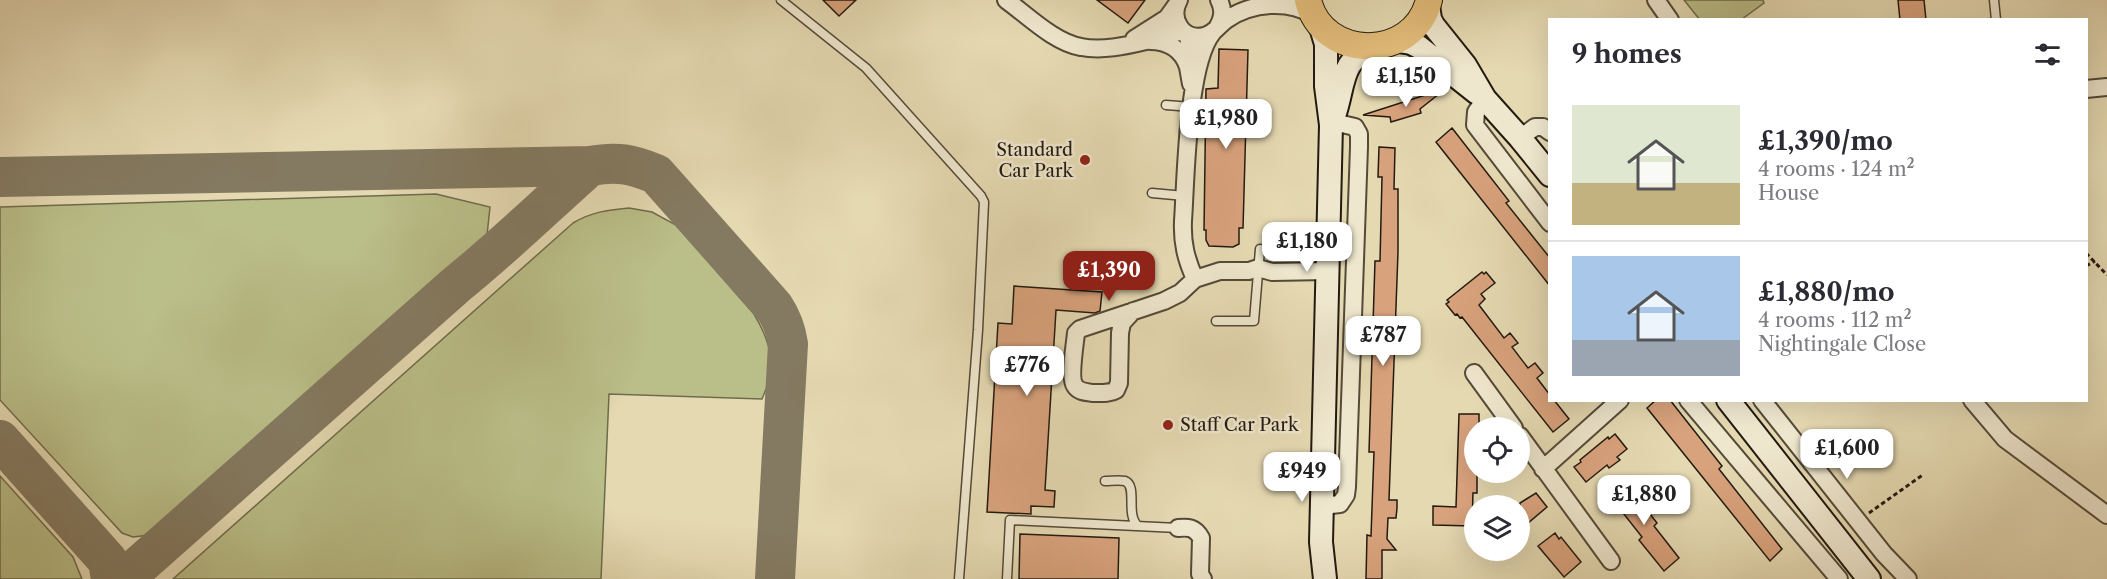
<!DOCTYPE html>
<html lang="en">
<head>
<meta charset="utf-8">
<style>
  body { margin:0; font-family:"Libre Caslon Text",serif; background:#f2f2f3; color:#2b2b33; height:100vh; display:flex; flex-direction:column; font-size:22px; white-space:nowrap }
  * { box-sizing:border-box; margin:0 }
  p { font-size:20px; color:#7c7c81 }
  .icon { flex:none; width:33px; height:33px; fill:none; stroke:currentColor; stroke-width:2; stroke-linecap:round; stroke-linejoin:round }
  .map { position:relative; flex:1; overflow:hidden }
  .side { position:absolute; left:1548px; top:18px; width:540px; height:384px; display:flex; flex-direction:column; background:#fff; border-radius:0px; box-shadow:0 6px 24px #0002 }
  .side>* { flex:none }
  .buttons { position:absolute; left:1464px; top:417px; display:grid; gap:12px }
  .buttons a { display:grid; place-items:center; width:66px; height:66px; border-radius:50%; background:#fff; box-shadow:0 6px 24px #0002; font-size:30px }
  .price { position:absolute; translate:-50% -51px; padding:0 14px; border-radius:12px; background:#fff; color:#222; font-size:20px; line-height:39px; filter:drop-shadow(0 2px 3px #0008) }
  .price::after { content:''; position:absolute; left:50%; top:36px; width:18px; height:14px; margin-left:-9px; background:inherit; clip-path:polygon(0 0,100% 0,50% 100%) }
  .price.current { background:#8f2418; color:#fff }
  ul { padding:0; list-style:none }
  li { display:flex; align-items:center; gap:18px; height:150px; padding:0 24px }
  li+li { border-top:2px solid #e1e1e2 }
  li span { display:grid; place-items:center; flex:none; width:168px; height:120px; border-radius:0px; color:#555 }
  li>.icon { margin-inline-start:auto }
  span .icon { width:72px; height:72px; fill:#fffc; stroke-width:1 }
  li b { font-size:26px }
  h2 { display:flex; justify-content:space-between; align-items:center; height:72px; padding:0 24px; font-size:26px }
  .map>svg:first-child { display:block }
  .green { fill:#babe88; stroke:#6e6c4c; stroke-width:1.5 }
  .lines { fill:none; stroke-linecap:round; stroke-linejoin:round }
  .taxiway { stroke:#847a61; stroke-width:40 }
  .building { fill:#d8a27c; stroke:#231a10; stroke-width:1.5 }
  .lane-casing { stroke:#544a38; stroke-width:11 }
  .street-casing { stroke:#544a38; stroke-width:20 }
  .secondary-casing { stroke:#231a10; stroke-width:26 }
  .primary-casing { stroke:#231a10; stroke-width:28 }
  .path { stroke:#231a10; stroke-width:3; stroke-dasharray:4.5 3; stroke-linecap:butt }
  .lane { stroke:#eee6cd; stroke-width:8 }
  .street { stroke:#eee6cd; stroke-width:16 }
  .secondary { stroke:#eee6cd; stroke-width:22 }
  .primary { stroke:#e2bc79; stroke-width:26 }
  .poi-dot { fill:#8f2418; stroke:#eee6cd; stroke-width:2 }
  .labels { text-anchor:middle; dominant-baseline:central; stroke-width:5; stroke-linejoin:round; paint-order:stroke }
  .poi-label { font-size:18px; fill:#231a10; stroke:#eee6cd; text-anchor:end }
</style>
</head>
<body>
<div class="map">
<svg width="2107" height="579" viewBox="0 0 2107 579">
  <rect width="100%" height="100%" fill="#e5d9b2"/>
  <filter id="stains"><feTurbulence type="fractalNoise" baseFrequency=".00333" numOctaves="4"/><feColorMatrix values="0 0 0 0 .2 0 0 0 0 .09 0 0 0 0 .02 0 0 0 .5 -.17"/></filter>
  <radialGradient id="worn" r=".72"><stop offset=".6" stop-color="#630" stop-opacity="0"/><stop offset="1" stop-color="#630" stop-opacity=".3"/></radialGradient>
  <!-- green -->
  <path class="green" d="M1684 0H1763L1764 3 1742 19 1700 20Z
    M436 194 490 207 486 245 158 534 133 537 122 533 0 400V207Z
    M629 208 652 212 676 225 754 314C772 344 777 367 762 399L609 394 601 579H173L573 223C591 212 608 210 629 208Z
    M0 476 73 557 82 579H0Z"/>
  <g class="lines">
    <!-- taxiway -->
    <path class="taxiway" d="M0 177 590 166C618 161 631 164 656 174L774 307C782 319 786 330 788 344L775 579
      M0 440 108 561 111 579
      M124 579 456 285C502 248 545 206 590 166"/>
  </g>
  <!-- building -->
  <path class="building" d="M823 0H856L839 16Z
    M1097 0H1145L1128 23Z
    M1898 0H1924L1926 20H1900Z
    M1219 49 1248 50 1243 228H1239V244L1233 247 1209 246 1206 240V230H1204L1206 89 1218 88Z
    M1444 89V90L1420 109 1421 113 1391 122 1390 117 1363 115Z
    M1452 128 1509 201 1506 203 1550 258V286L1436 142Z
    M1379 147 1395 148 1394 189H1398V252L1389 500H1397V508L1396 518H1388L1387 539 1396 550H1382V579H1366L1367 535 1371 536 1374 452H1369L1375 261H1380L1382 177H1378Z
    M1482 272 1484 274 1486 272 1495 283 1481 294 1485 299 1479 305 1504 338 1510 333 1518 343 1512 347 1528 368 1535 363 1543 373 1537 378 1550 395V400H1554L1569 419 1553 432 1462 317 1460 318 1457 314 1455 315 1446 304 1449 302 1447 300Z
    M1014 286 1102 292 1100 311 1095 313 1056 310 1045 490 1055 491 1054 507 1031 506V514L987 512 998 323 1012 324Z
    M1656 400H1670L1722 466 1719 469 1782 549 1770 561 1647 408Z
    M1459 414H1479V428H1474V472H1477V493H1473L1472 526 1433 525V506L1456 507Z
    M1615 434 1627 449 1617 457 1620 460 1609 468 1607 465 1586 482 1574 467 1581 462 1580 460 1608 437 1609 439Z
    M1625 482 1657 523 1654 526 1679 558 1664 571 1639 540 1642 537 1609 495Z
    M1536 493 1547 507 1520 530V503Z
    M1555 533 1559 539 1561 537 1581 562 1564 577 1538 546Z
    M1020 534 1119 538 1118 579H1019Z"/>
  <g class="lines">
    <!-- lane casing -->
    <g class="lane-casing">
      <path id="lane" d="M781 0 866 68 981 196 984 202 978 330 959 579
        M1994 0 1996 20
        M1166 105 1192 107
        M1152 193 1185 196
        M1216 321H1254L1260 249
        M1105 481C1111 481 1119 480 1125 481 1138 486 1125 515 1138 526
        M1007 579 1010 520 1178 528"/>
    </g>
    <!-- street casing -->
    <g class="street-casing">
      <path id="street" d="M1006 0C1027 15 1055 43 1081 47 1102 51 1125 46 1146 41 1160 38 1170 30 1186 33
        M1179 0C1169 18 1182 41 1204 36 1214 34 1219 25 1226 20 1252 2 1289 0 1313 15
        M1656 0 1670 20
        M1217 28C1223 18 1224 10 1219 0
        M1186 33 1189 40 1188 67 1191 84
        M1134 39 1167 18 1177 4
        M1150 41C1168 41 1182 49 1188 67
        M2086 89 2107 87
        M1485 99 1476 112 1475 125 1550 223
        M1520 138 1535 127H1543L1550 132
        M1195 279C1186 259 1182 243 1183 221 1186 178 1187 63 1213 32
        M1133 311 1122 323 1120 333 1119 383 1116 390C1109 394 1101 393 1093 393 1086 392 1079 392 1075 386 1069 378 1075 344 1076 333L1080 329 1164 301 1180 293 1195 279 1220 271H1249L1258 268 1272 272 1327 271
        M1474 373 1514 428
        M1688 400 1839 579
        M1762 400 1884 554 1908 579
        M1972 400 2005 439 2107 515
        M1520 436 1611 561
        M1543 469 1620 400
        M1322 506 1340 504 1346 495 1347 487 1359 147V134L1355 127 1342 124 1331 125
        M1178 528C1188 527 1195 527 1201 538L1200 574 1203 579"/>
    </g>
    <!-- secondary casing -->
    <g class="secondary-casing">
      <path id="secondary" d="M1428 5 1430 19 1433 25 1465 65 1485 99 1520 138 1550 175
        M1320 24 1326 44V86L1331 125 1321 542 1325 579
        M1398 41 1411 43 1419 47 1477 93
        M1334 116C1345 85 1339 60 1374 46
        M1728 400 1869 579"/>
    </g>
    <!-- primary casing -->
    <g class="primary-casing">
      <path id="primary" d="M1308 0C1322 61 1414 62 1429 0"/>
    </g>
    <!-- path -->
    <path class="path" d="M2086 253 2107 275
      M2086 266 2095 261
      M1869 513 1924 474"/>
    <!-- lane -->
    <use href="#lane" class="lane"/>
    <!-- street -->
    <use href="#street" class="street"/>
    <!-- secondary -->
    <use href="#secondary" class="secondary"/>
    <!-- primary -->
    <use href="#primary" class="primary"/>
  </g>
  <!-- markers -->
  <g class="poi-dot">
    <circle cx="1085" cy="160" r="6"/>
    <circle cx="1168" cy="425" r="6"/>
  </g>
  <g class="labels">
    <!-- poi labels -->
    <g class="poi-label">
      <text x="1073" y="150">Standard<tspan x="1073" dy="21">Car Park</tspan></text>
      <text x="1180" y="425" text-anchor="start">Staff Car Park</text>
    </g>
  </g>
  <rect width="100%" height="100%" filter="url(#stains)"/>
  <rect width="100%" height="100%" fill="url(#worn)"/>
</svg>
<div class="buttons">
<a><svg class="icon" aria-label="locate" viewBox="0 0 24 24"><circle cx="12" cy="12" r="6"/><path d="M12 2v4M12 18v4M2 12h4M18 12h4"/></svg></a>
<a><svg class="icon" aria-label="layers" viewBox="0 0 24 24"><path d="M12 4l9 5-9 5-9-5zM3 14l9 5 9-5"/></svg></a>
</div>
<b class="price" style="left:1406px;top:108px">£1,150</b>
<b class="price" style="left:1226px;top:150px">£1,980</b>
<b class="price" style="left:1307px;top:273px">£1,180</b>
<b class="price current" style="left:1109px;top:302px">£1,390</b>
<b class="price" style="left:1383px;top:367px">£787</b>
<b class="price" style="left:1027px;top:397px">£776</b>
<b class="price" style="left:1847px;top:480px">£1,600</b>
<b class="price" style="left:1302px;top:503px">£949</b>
<b class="price" style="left:1644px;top:526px">£1,880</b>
<section class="side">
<h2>9 homes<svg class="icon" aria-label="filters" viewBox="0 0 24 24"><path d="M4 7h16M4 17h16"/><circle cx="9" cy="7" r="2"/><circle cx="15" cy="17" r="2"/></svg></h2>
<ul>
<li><span style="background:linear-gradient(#dfe7d0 65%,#c2b280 0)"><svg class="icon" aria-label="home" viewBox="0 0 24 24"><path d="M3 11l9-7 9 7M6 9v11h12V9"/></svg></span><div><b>£1,390/mo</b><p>4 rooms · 124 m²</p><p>House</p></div></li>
<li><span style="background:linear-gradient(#a9c7e8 70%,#9aa5b1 0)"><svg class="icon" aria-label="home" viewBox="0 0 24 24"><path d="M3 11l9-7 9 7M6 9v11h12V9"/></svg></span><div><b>£1,880/mo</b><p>4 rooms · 112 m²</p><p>Nightingale Close</p></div></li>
</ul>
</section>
</div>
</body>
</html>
